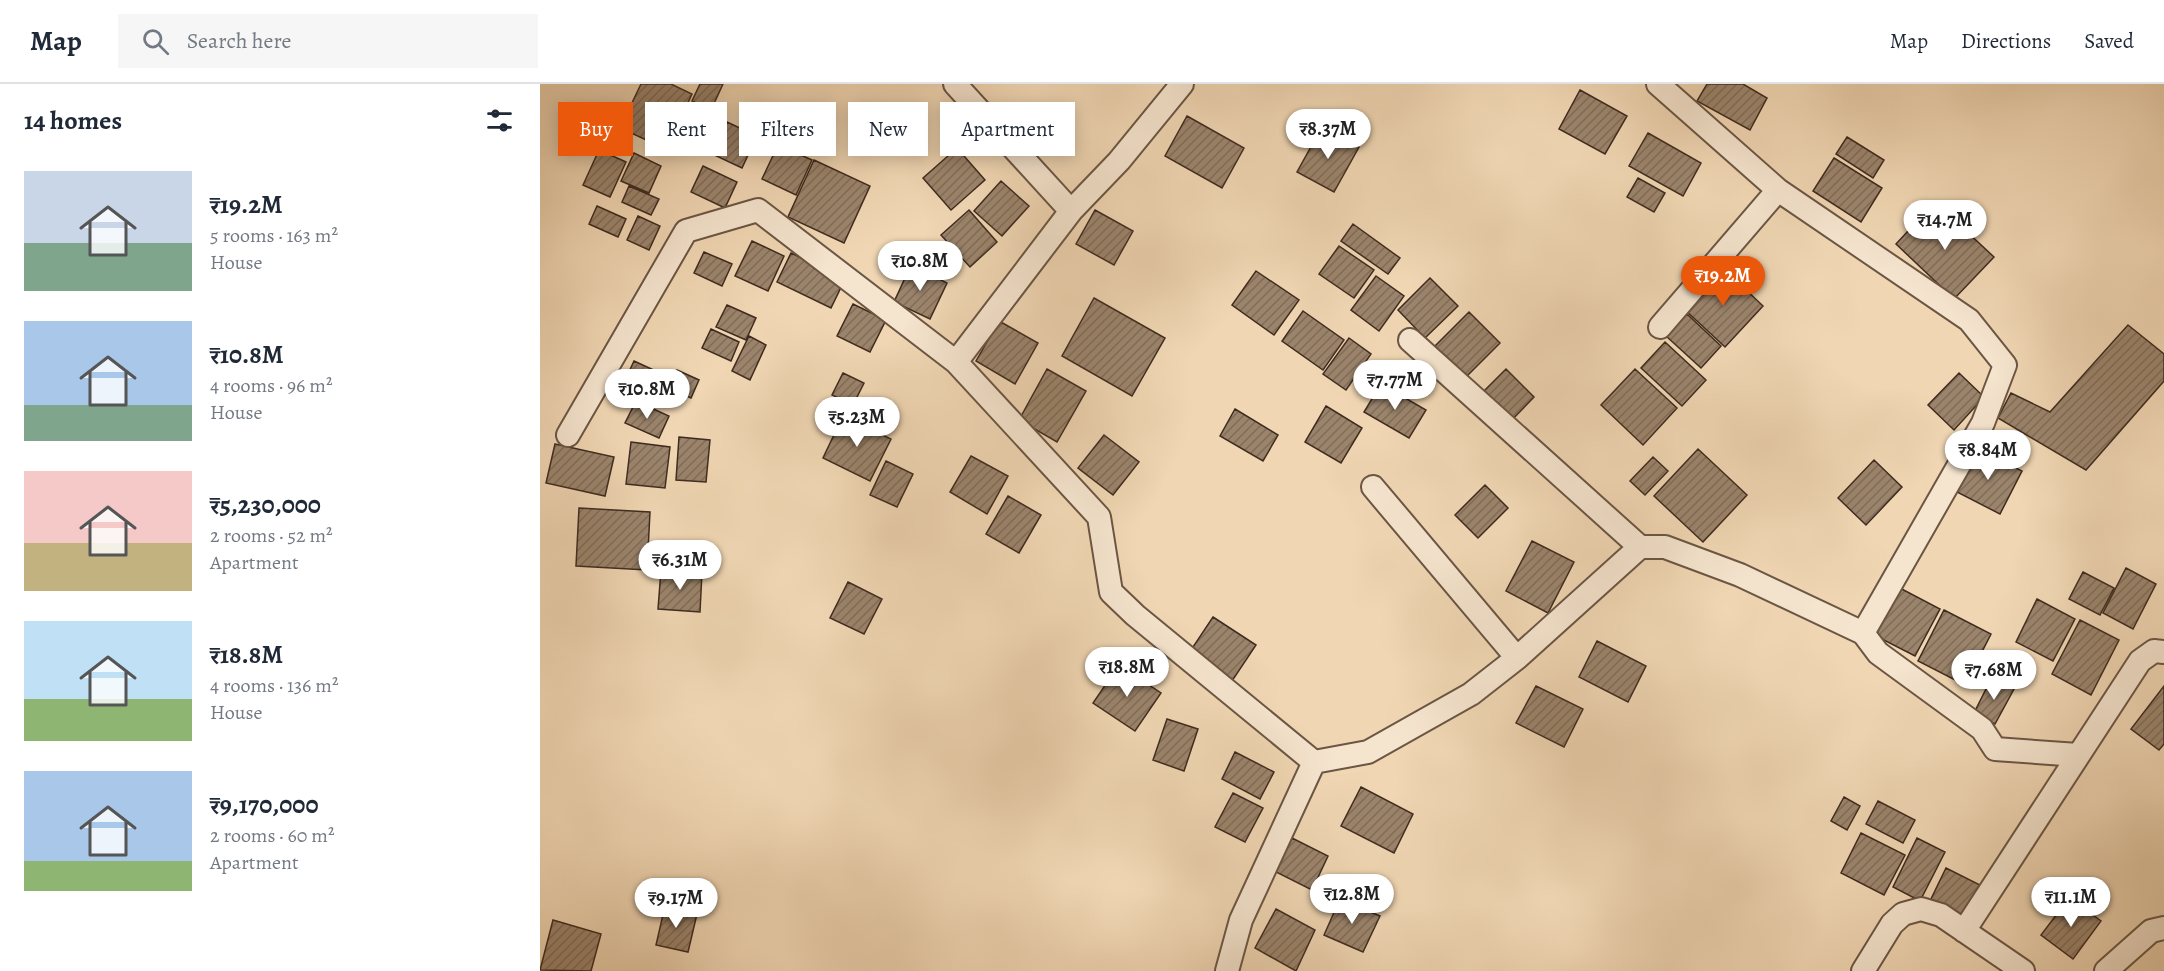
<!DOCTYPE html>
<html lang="en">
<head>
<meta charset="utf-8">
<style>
  body { margin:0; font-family:Alegreya,serif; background:#f6f6f7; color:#1f2937; height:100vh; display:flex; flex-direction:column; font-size:22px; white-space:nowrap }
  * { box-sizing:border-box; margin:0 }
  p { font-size:20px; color:#747a83 }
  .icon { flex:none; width:33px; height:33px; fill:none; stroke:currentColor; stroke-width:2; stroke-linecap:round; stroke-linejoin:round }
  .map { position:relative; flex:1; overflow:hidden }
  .sheet { display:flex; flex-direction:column; background:#fff; width:540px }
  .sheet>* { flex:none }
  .top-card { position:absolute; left:18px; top:18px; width:570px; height:54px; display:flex; gap:12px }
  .price { position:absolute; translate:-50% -51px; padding:0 14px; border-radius:21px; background:#fff; color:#222; font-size:20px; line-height:39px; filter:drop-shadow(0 2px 3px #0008) }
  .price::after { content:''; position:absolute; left:50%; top:36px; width:18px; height:14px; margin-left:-9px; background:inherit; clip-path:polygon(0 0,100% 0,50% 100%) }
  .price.current { background:#ea580c; color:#fff }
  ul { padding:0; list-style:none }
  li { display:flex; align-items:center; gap:18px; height:150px; padding:0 24px }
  li span { display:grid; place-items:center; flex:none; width:168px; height:120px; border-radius:0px; color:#555 }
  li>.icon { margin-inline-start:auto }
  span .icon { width:72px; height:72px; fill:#fffc; stroke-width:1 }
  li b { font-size:26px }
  h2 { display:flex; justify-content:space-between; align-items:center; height:72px; padding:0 24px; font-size:26px }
  .pill { padding:0 21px; border-radius:0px; background:#fff; box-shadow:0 3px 15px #0003; font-size:21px; line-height:54px }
  .pill.current { background:#ea580c; color:#fff }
  header { display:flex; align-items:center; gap:36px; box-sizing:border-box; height:84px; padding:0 30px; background:#fff; border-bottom:2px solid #e0e1e3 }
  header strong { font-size:28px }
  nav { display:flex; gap:33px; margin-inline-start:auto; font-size:21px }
  .search { width:420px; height:54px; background:#f6f6f7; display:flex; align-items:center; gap:15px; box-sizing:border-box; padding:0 21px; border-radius:0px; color:#747a83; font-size:22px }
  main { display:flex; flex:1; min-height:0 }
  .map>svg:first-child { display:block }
  .building { fill:url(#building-hatch); stroke:#3f2b1f; stroke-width:1.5 }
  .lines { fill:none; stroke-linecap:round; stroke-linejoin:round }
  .street-casing { stroke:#6b5644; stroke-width:26 }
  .street { stroke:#f5e4ce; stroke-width:22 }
</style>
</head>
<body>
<header>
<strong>Map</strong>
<div class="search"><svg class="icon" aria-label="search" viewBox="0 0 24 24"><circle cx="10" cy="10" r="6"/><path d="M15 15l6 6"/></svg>Search here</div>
<nav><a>Map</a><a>Directions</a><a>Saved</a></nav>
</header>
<main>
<section class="sheet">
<h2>14 homes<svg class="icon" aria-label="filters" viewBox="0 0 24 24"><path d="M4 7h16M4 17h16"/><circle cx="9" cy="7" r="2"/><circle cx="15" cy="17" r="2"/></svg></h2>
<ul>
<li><span style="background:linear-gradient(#c9d6e8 60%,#7fa58c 0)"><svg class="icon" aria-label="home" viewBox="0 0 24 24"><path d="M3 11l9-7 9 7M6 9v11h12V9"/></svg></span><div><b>₹19.2M</b><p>5 rooms · 163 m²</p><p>House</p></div></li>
<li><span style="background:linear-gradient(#a9c7e8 70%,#7fa58c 0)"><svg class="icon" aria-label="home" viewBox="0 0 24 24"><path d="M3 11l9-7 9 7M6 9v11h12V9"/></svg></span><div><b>₹10.8M</b><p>4 rooms · 96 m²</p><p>House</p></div></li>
<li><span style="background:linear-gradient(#f6c9c9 60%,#c2b280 0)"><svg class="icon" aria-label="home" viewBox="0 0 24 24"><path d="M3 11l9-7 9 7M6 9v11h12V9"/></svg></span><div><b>₹5,230,000</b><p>2 rooms · 52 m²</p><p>Apartment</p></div></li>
<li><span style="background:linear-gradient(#bfe0f5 65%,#8fb573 0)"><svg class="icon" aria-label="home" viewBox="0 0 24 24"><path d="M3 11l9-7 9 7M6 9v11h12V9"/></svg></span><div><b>₹18.8M</b><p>4 rooms · 136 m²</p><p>House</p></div></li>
<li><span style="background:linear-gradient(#a9c7e8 75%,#8fb573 0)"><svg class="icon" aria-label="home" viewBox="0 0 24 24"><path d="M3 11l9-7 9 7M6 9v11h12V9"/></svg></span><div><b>₹9,170,000</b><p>2 rooms · 60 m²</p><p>Apartment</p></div></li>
</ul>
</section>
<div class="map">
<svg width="1624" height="887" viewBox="0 0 1624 887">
  <defs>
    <pattern id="building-hatch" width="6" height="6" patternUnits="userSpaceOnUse" patternTransform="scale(1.5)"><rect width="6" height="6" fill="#9b846c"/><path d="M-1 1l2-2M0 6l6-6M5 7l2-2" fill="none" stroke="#806c58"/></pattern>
  </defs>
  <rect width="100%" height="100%" fill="#f0d6b3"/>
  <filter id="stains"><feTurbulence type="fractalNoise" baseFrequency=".00333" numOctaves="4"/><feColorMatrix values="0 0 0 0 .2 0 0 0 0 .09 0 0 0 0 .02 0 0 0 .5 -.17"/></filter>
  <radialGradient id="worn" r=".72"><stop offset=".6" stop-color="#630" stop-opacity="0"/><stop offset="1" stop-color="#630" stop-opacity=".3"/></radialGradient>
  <!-- building -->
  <path class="building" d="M101 0H131L152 10 126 65 80 44Z
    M160 0H183L171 26 152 17Z
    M1167 0H1203L1227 14 1210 46 1157 17Z
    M1040 6 1087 32 1065 70 1019 45Z
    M148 26 180 41 166 71 134 56Z
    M647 32 704 64 682 104 625 72Z
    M187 38 217 52 202 84 172 70Z
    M782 43 819 63 794 108 757 88Z
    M1108 49 1161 79 1143 112 1089 82Z
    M1307 53 1344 76 1333 94 1296 70Z
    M238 61 272 76 256 111 222 95Z
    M417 64 445 96 411 126 383 94Z
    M59 66 86 78 70 113 43 101Z
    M94 69 121 82 109 109 81 97Z
    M1294 74 1342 104 1321 138 1273 107Z
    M274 76 330 102 304 159 248 133Z
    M163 82 197 98 185 124 151 108Z
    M1098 94 1125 109 1114 128 1087 113Z
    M461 97 489 122 462 152 434 127Z
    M89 102 119 115 111 131 82 118Z
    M1395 118 1454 173 1414 215 1356 160Z
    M57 122 86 135 78 153 49 140Z
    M429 126 457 158 430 183 401 151Z
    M555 126 593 147 574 181 536 160Z
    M98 132 120 142 109 166 87 156Z
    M813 140 860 174 848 190 801 157Z
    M212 157 244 172 228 207 195 192Z
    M799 162 834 186 814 214 779 190Z
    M164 168 192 180 182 202 154 189Z
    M251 169 305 195 291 224 237 198Z
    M371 181 407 199 390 235 354 218Z
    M1182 183 1223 222 1185 263 1143 224Z
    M716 187 759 216 734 251 692 221Z
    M836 192 864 212 839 247 811 226Z
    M890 194 918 222 885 254 858 226Z
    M554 214 625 254 592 312 522 272Z
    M313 220 346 236 330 268 297 252Z
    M187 221 216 234 206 256 176 243Z
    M763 227 804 256 783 286 742 257Z
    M929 228 960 259 925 294 894 263Z
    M1147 230 1181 262 1161 284 1126 252Z
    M459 237 498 259 475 300 436 277Z
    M1588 241 1624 270V297L1546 386 1458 334 1471 309 1510 328Z
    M171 245 199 258 191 277 162 264Z
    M209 252 226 261 210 296 192 287Z
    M809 254 831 270 806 306 783 290Z
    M1125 258 1166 296 1142 322 1101 284Z
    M94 277 129 293 116 319 82 303Z
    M507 285 546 307 517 358 479 336Z
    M966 285 994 313 969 339 941 310Z
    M1095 285 1137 324 1103 361 1061 321Z
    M137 286 159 296 151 314 129 304Z
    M303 289 324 299 313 321 292 311Z
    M1419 289 1444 313 1414 346 1388 321Z
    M841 300 886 326 869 354 824 328Z
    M96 317 129 332 119 354 85 339Z
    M786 322 822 344 801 379 765 358Z
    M695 325 738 351 723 377 680 352Z
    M303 332 351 355 330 397 283 374Z
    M564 351 599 378 573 411 538 384Z
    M139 353 170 356 166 398 136 396Z
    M91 358 130 363 125 404 86 400Z
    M15 360 74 373 65 412 6 399Z
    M1437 364 1482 387 1460 430 1415 407Z
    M1158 365 1207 411 1163 458 1114 412Z
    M431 372 468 392 447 430 410 408Z
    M1113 373 1128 387 1105 411 1090 397Z
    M1334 376 1362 403 1326 441 1298 414Z
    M346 377 373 390 357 423 330 411Z
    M945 401 968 424 938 454 915 431Z
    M468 412 501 431 479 469 446 450Z
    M39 424 110 428 107 486 36 482Z
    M992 457 1034 478 1008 529 966 507Z
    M1586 484 1616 500 1593 545 1563 529Z
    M121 486 162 488 160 528 118 525Z
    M1543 488 1574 504 1560 531 1529 515Z
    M308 498 342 515 324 550 290 534Z
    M1356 502 1400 525 1375 572 1332 550Z
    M1497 515 1535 535 1513 577 1476 558Z
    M1404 526 1451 550 1425 601 1378 577Z
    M673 533 716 561 692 597 649 569Z
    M1540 536 1579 556 1551 611 1512 590Z
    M1057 557 1106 582 1088 618 1039 593Z
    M579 581 621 609 595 647 553 619Z
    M1452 593 1474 605 1455 640 1434 629Z
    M996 602 1043 625 1024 663 976 639Z
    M1624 602V660L1619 666 1591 645Z
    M627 635 658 645 644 687 613 676Z
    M695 668 734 688 720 715 682 695Z
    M821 703 873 730 854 769 801 742Z
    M693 709 723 724 705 758 675 743Z
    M1304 713 1320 722 1307 746 1291 737Z
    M1338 717 1375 736 1363 759 1326 740Z
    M1321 749 1365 771 1344 811 1301 789Z
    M752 754 788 772 772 806 736 788Z
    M1377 754 1405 768 1380 817 1353 803Z
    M1406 784 1442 802 1427 833 1391 815Z
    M1529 814 1561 837 1533 875 1501 851Z
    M800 815 840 832 823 868 784 851Z
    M125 822 157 830 148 868 116 861Z
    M736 825 775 846 756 887 715 864Z
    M13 836 61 850 51 887 0 886Z"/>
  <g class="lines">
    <!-- street casing -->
    <g class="street-casing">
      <path id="street" d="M415 0 531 127
        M642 0 579 77 531 127 416 278 559 433 571 508 595 531 774 678
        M1118 0 1238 106 1429 236 1465 281 1443 339 1323 549
        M1120 243 1238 106
        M870 256 1100 463H1125L1200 491 1323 549 1338 569 1442 645 1455 665 1538 671
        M28 351 146 147 218 126 416 278
        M833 403 977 574
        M774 678 828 668 931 610 977 574 1100 463
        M1424 847 1600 577 1614 567 1624 568
        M687 887 701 836 774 678
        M1323 887 1352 840 1363 830 1381 825 1401 831 1483 887
        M1566 887 1611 847 1624 844"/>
    </g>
    <!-- street -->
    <use href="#street" class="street"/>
  </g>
  <rect width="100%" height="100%" filter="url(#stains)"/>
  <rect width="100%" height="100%" fill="url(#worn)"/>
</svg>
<b class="price" style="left:788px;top:76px">₹8.37M</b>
<b class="price" style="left:1405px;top:167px">₹14.7M</b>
<b class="price" style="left:380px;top:208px">₹10.8M</b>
<b class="price current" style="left:1183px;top:223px">₹19.2M</b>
<b class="price" style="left:855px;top:327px">₹7.77M</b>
<b class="price" style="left:107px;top:336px">₹10.8M</b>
<b class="price" style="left:317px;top:364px">₹5.23M</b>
<b class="price" style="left:1448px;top:397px">₹8.84M</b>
<b class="price" style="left:140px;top:507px">₹6.31M</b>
<b class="price" style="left:587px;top:614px">₹18.8M</b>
<b class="price" style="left:1454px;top:617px">₹7.68M</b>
<b class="price" style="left:812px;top:841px">₹12.8M</b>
<b class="price" style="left:1531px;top:844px">₹11.1M</b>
<b class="price" style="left:136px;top:845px">₹9.17M</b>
<div class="top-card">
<a class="pill current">Buy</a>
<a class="pill">Rent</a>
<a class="pill">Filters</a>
<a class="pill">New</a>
<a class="pill">Apartment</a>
</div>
</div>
</main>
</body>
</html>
